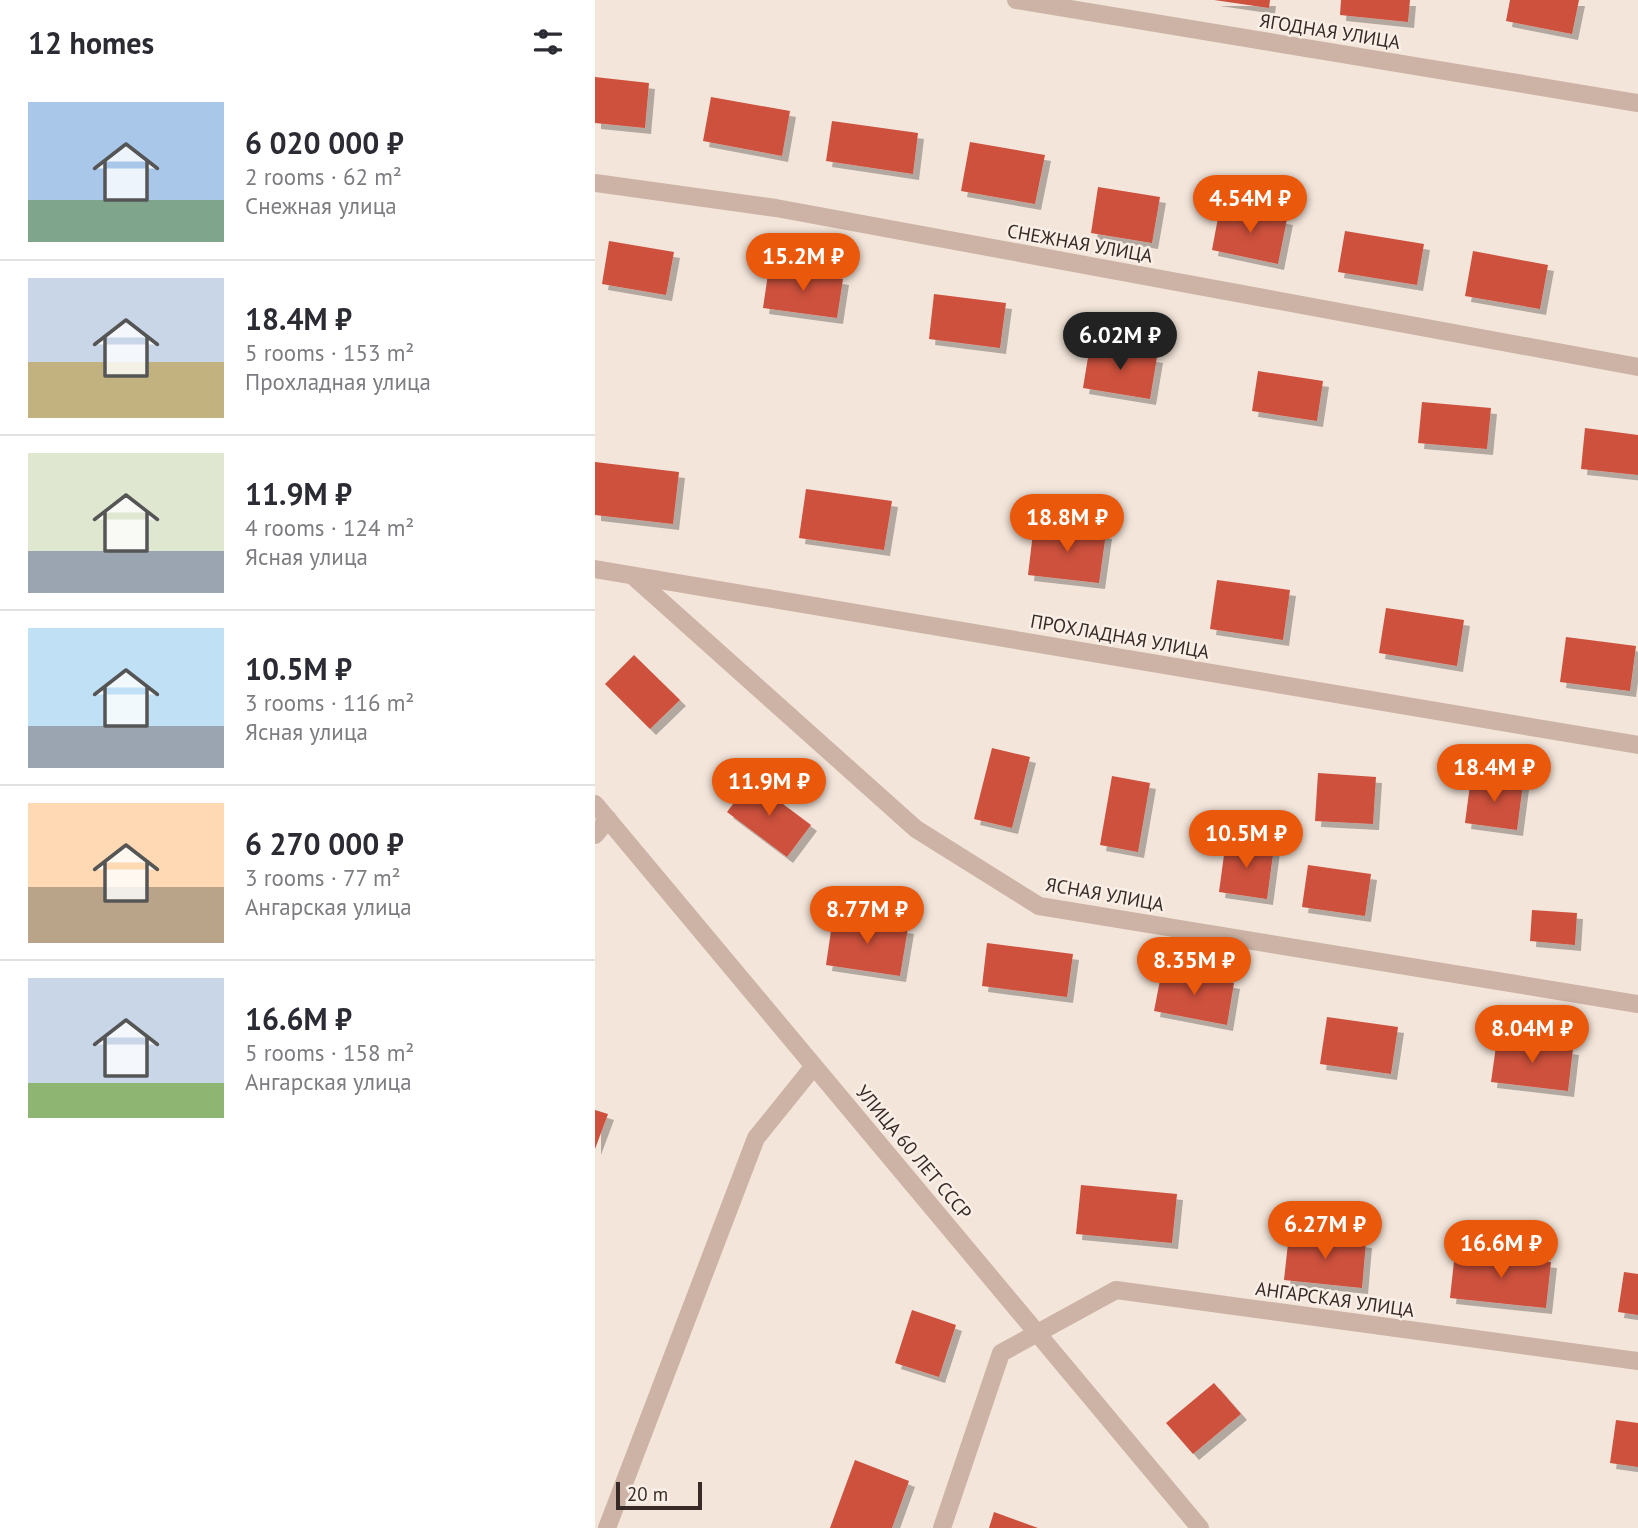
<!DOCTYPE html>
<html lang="en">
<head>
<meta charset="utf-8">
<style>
  body { margin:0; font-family:"PT Sans",sans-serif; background:#f2f2f3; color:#2b2b33; height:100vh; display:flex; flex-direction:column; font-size:26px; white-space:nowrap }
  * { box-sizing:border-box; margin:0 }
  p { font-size:23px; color:#7c7c81 }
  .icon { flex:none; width:38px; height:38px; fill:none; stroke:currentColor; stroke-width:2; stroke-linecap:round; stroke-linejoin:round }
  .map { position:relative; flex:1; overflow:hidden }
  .details { display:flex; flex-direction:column; background:#fff; width:595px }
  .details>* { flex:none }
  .scale { position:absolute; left:21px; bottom:18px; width:86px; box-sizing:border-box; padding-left:7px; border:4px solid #372a27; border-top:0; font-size:19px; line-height:24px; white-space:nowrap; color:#372a27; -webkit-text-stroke:5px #faefe7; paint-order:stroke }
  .price { position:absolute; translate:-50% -60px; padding:0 16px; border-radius:24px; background:#ea580c; color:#fff; font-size:23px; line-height:46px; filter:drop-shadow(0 2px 4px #0008) }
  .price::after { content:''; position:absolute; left:50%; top:42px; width:21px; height:16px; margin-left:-10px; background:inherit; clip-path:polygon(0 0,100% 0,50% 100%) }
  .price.active { background:#222; color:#fff }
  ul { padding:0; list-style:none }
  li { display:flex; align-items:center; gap:21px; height:175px; padding:0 28px }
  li+li { border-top:2px solid #e1e1e2 }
  li span { display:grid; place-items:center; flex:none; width:196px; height:140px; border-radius:0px; color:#555 }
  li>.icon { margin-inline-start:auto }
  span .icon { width:84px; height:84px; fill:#fffc; stroke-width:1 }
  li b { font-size:30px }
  h2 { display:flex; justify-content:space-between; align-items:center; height:84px; padding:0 28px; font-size:30px }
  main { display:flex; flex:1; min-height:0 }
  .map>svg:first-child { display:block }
  .building { fill:#cd513e; filter:url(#shadow) }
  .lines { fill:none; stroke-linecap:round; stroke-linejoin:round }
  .minor { stroke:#ccb3a5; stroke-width:18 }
  .labels { text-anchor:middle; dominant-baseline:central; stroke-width:5; stroke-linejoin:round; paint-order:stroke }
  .street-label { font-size:19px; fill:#372a27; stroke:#faefe7 }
</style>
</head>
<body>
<main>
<section class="details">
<h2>12 homes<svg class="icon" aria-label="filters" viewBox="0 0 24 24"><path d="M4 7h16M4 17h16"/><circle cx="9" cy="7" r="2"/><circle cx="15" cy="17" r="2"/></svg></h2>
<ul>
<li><span style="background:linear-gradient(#a9c7e8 70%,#7fa58c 0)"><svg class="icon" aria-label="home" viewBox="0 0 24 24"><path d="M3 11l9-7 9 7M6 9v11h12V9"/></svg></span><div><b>6 020 000 ₽</b><p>2 rooms · 62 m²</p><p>Снежная улица</p></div></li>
<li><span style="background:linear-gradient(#c9d6e8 60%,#c2b280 0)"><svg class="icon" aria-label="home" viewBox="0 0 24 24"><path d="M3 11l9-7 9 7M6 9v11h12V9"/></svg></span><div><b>18.4M ₽</b><p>5 rooms · 153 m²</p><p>Прохладная улица</p></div></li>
<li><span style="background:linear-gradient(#dfe7d0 70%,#9aa5b1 0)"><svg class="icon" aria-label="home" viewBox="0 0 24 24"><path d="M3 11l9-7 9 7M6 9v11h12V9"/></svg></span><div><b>11.9M ₽</b><p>4 rooms · 124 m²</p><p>Ясная улица</p></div></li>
<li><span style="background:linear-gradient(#bfe0f5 70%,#9aa5b1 0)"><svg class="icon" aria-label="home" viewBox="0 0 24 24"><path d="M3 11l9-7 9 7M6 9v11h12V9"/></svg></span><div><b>10.5M ₽</b><p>3 rooms · 116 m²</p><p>Ясная улица</p></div></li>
<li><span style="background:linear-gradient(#ffd9b3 60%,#b9a48a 0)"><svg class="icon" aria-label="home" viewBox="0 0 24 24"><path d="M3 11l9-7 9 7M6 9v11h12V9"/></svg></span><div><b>6 270 000 ₽</b><p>3 rooms · 77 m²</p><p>Ангарская улица</p></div></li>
<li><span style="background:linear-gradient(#c9d6e8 75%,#8fb573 0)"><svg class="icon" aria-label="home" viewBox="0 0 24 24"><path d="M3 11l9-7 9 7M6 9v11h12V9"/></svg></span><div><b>16.6M ₽</b><p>5 rooms · 158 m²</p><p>Ангарская улица</p></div></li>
</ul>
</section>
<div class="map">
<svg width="1043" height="1528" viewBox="0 0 1043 1528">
  <defs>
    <filter id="shadow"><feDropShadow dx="6" dy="6" stdDeviation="0" flood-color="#0004"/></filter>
  </defs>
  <rect width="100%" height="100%" fill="#f3e5da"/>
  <!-- building -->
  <path class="building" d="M619 0H675L674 8Z
    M746 0H815L813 22 745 15Z
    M915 0H984L977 34 911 21Z
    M0 77 54 83 50 128 0 123Z
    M116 97 195 111 187 156 108 141Z
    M237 121 323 133 318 174 231 161Z
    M375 142 450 155 440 204 366 191Z
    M503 187 565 197 557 243 496 233Z
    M625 207 692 219 683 264 617 250Z
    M750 231 829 244 822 285 743 272Z
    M14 241 79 252 71 295 7 284Z
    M878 251 953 265 945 309 870 296Z
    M174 267 248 279 242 318 168 308Z
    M339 294 411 303 405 348 334 339Z
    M495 345 562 357 555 399 488 388Z
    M663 371 728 381 722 421 657 411Z
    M827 402 896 408 892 449 823 443Z
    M990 428 1043 435V475L986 469Z
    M0 462 84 472 78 524 0 515Z
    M211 489 297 501 289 550 204 538Z
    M439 524 511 533 504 583 433 575Z
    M622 580 695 590 688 640 615 629Z
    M791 608 869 620 862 666 784 653Z
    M971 637 1041 646 1035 691 965 682Z
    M39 655 85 700 55 729 10 684Z
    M397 748 435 757 417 828 379 819Z
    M723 773 781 777 778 824 720 821Z
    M517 776 555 783 543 852 505 845Z
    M876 777 928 784 922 830 870 823Z
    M156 780 216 825 192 857 132 812Z
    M631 840 679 847 672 899 624 892Z
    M713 865 776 874 770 916 707 907Z
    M937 910 982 913 980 945 935 941Z
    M238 917 313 928 305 976 231 965Z
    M392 943 478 954 472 997 387 986Z
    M567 970 639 983 632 1025 559 1011Z
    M732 1017 803 1027 796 1074 725 1064Z
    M902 1039 978 1049 973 1091 896 1082Z
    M0 1110 13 1114 0 1149Z
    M486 1185 582 1194 577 1243 481 1234Z
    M694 1234 771 1242 767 1288 689 1280Z
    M860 1252 956 1262 951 1308 855 1298Z
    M1029 1272 1043 1274V1315L1023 1312Z
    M317 1310 361 1325 344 1377 300 1363Z
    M619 1383 646 1414 598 1454 571 1423Z
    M1021 1420 1043 1423V1467L1015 1463Z
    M260 1460 314 1481 297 1528H235Z
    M399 1512 443 1528H394Z"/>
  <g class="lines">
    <!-- minor -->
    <path class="minor" d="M421 0 1043 103
      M0 183 181 208 1043 367
      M0 569 1043 745
      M38 576 321 829 444 906 1043 1004
      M0 804 605 1528
      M0 835 13 819
      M12 1528 161 1138 219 1066
      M347 1528 406 1353 521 1290 1043 1361"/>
  </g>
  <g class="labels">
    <!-- street labels -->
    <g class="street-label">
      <text transform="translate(735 31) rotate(9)">ЯГОДНАЯ УЛИЦА</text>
      <text transform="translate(485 243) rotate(10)">СНЕЖНАЯ УЛИЦА</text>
      <text transform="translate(525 636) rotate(10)">ПРОХЛАДНАЯ УЛИЦА</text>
      <text transform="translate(510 894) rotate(10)">ЯСНАЯ УЛИЦА</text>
      <text transform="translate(319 1152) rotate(50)">УЛИЦА 60 ЛЕТ СССР</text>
      <text transform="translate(740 1299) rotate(8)">АНГАРСКАЯ УЛИЦА</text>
    </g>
  </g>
</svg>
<div class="scale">20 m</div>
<b class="price" style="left:655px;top:235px">4.54M ₽</b>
<b class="price" style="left:208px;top:293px">15.2M ₽</b>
<b class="price active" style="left:525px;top:372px">6.02M ₽</b>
<b class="price" style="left:472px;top:554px">18.8M ₽</b>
<b class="price" style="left:899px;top:804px">18.4M ₽</b>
<b class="price" style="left:174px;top:818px">11.9M ₽</b>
<b class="price" style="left:651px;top:870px">10.5M ₽</b>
<b class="price" style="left:272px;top:946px">8.77M ₽</b>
<b class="price" style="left:599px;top:997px">8.35M ₽</b>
<b class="price" style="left:937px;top:1065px">8.04M ₽</b>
<b class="price" style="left:730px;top:1261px">6.27M ₽</b>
<b class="price" style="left:906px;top:1280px">16.6M ₽</b>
</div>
</main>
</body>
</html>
